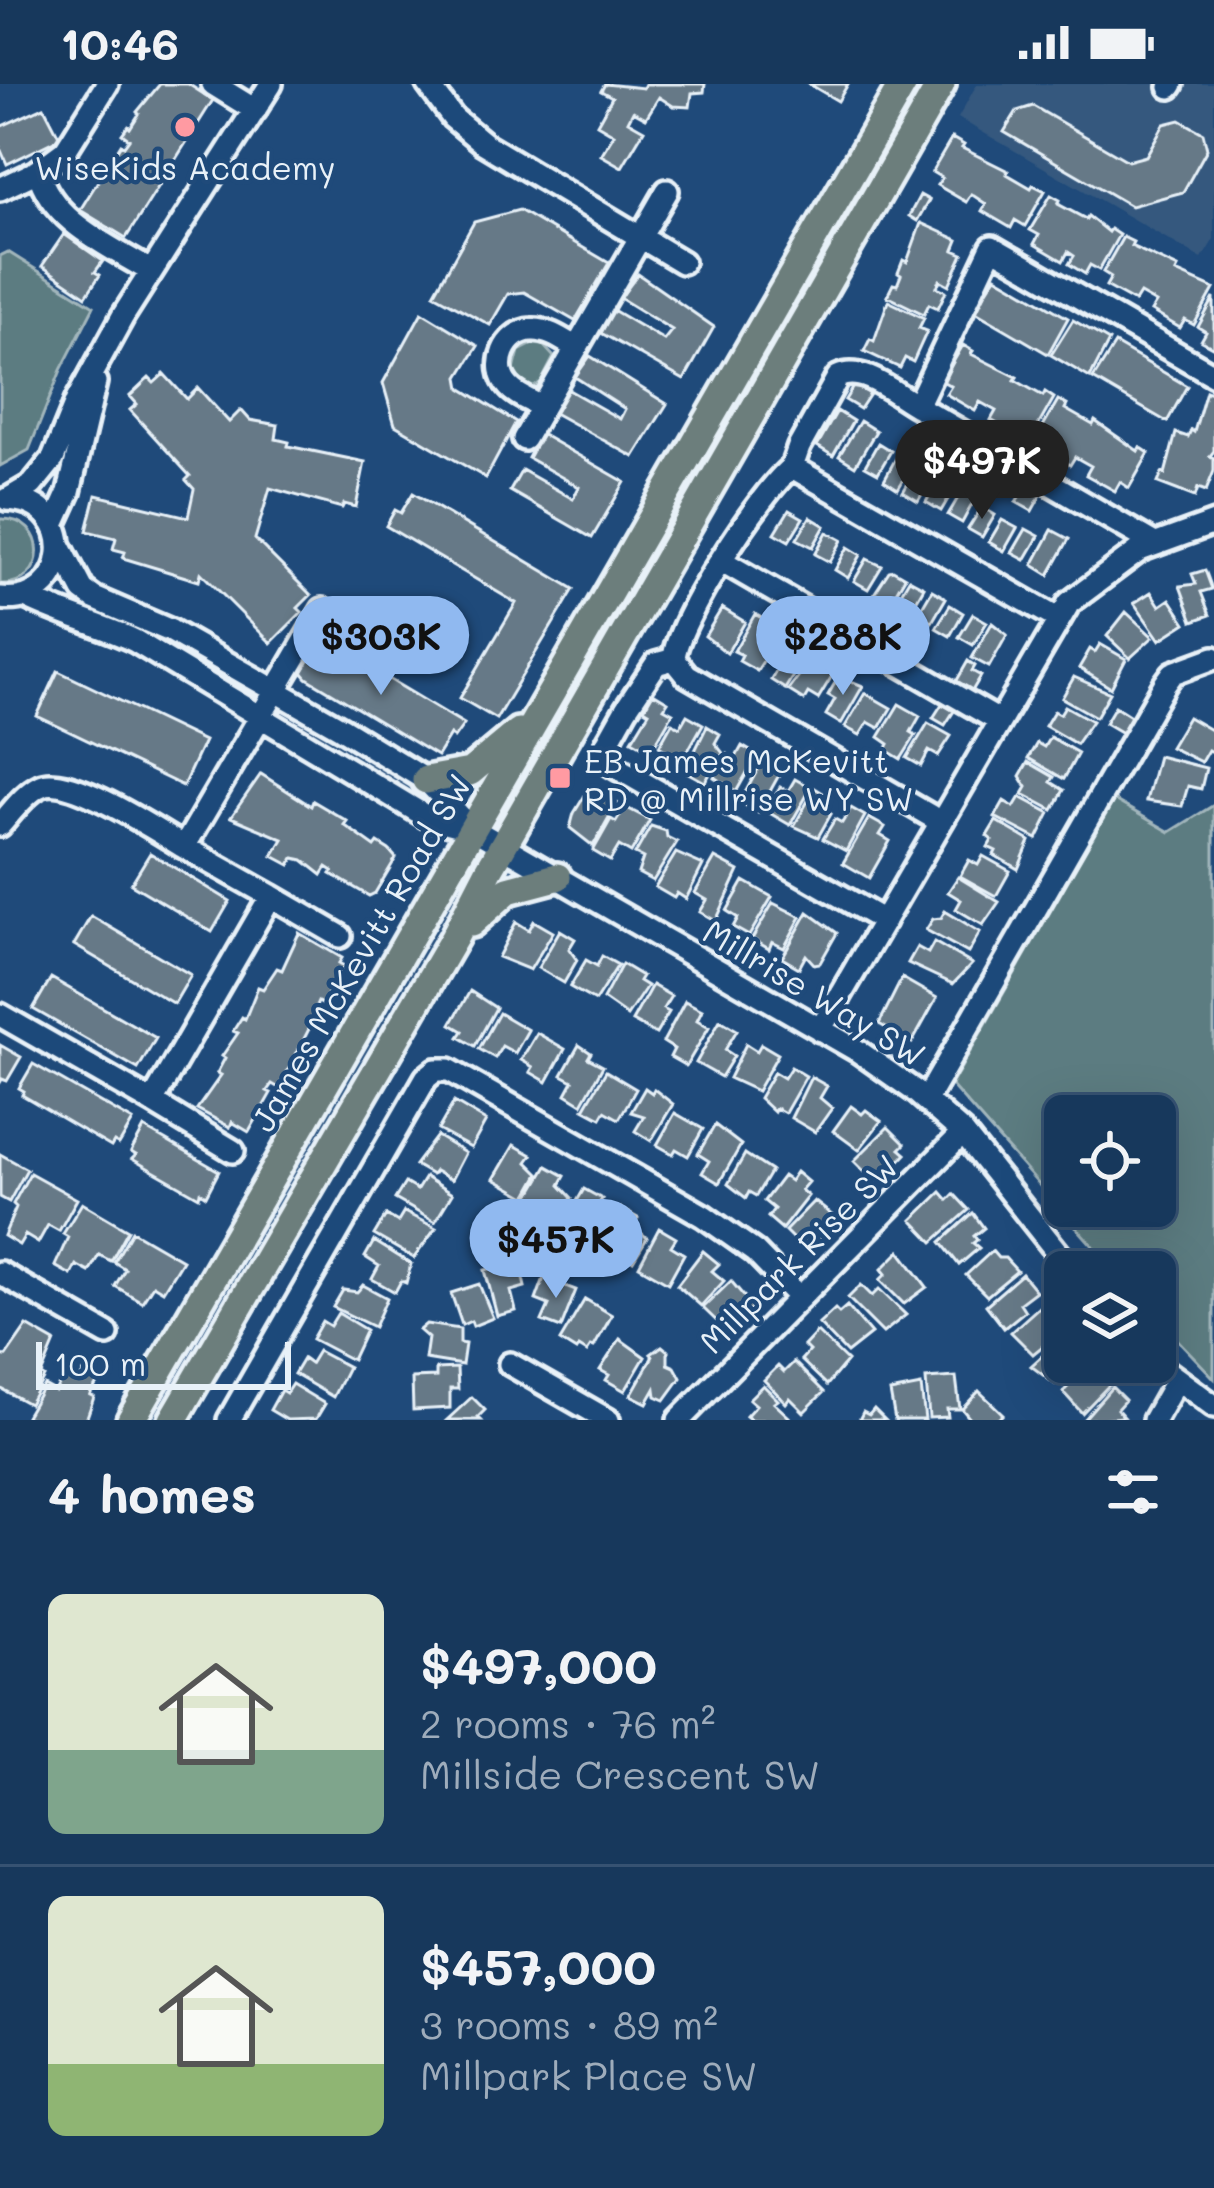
<!DOCTYPE html>
<html lang="en">
<head>
<meta charset="utf-8">
<style>
  body { margin:0; font-family:Mali,sans-serif; background:#203f62; color:#f1f3f6; height:100vh; display:flex; flex-direction:column; font-size:45px; white-space:nowrap }
  * { box-sizing:border-box; margin:0 }
  p { font-size:39px; color:#9eacbb }
  .icon { flex:none; width:66px; height:66px; fill:none; stroke:currentColor; stroke-width:2; stroke-linecap:round; stroke-linejoin:round }
  .map { position:relative; height:1336px; overflow:hidden }
  .drawer { display:flex; flex-direction:column; background:#17385c; flex:1 }
  .drawer>* { flex:none }
  .buttons { position:absolute; left:1044px; top:1011px; display:grid; gap:24px }
  .buttons a { display:grid; place-items:center; width:132px; height:132px; border-radius:18px; background:#17385c; box-shadow:0 12px 48px #0002,0 0 0 3px #365272; font-size:60px }
  .scale { position:absolute; left:36px; bottom:30px; width:255px; box-sizing:border-box; padding-left:12px; border:6px solid #e8f1f8; border-top:0; font-size:33px; line-height:42px; white-space:nowrap; color:#e8f1f8; -webkit-text-stroke:9px #1f4a7a; paint-order:stroke }
  .price { position:absolute; translate:-50% -102px; padding:0 27px; border-radius:42px; background:#90b9f0; color:#111; font-size:39px; line-height:78px; filter:drop-shadow(0 3px 6px #0008) }
  .price::after { content:''; position:absolute; left:50%; top:72px; width:36px; height:27px; margin-left:-18px; background:inherit; clip-path:polygon(0 0,100% 0,50% 100%) }
  .price.active { background:#222; color:#fff }
  ul { padding:0; list-style:none }
  li { display:flex; align-items:center; gap:36px; height:300px; padding:0 48px }
  li+li { border-top:3px solid #365272 }
  li span { display:grid; place-items:center; flex:none; width:336px; height:240px; border-radius:18px; color:#555 }
  li>.icon { margin-inline-start:auto }
  span .icon { width:144px; height:144px; fill:#fffc; stroke-width:1 }
  li b { font-size:51px }
  h2 { display:flex; justify-content:space-between; align-items:center; height:144px; padding:0 48px; font-size:51px }
  .status { display:flex; justify-content:space-between; align-items:center; height:84px; padding:0 60px; background:#17385c; direction:ltr }
  .status svg { height:33px; fill:currentColor }
  .map>svg:first-child { display:block }
  .built { fill:#34587e }
  .green { fill:#5b7c81; stroke:#a2b6bc; stroke-width:3; fill-rule:evenodd }
  .building { fill:#667987; stroke:#e8f1f8; stroke-width:3 }
  .lines { fill:none; stroke-linecap:round; stroke-linejoin:round }
  .minor-casing { stroke:#e8f1f8; stroke-width:30 }
  .major-casing { stroke:#e8f1f8; stroke-width:36 }
  .minor { stroke:#1f4a7a; stroke-width:21 }
  .major { stroke:#6c7e7c; stroke-width:27 }
  .poi-dot { fill:#ff9aa2; stroke:#1f4a7a; stroke-width:4.5 }
  .labels { text-anchor:middle; dominant-baseline:central; stroke-width:9; stroke-linejoin:round; paint-order:stroke }
  .poi-label { font-size:33px; fill:#e8f1f8; stroke:#1f4a7a }
  .street-label { font-size:33px; fill:#e8f1f8; stroke:#1f4a7a }
</style>
</head>
<body>
<div class="status"><b>10:46</b><svg viewBox="0 0 49 12"><path d="M0 12V9h3v3zM5 12V6h3v6zM10 12V3h3v9zM15 12V0h3v12zM26 1h20v11H26zM47 4h2v5h-2z"/></svg></div>
<div class="map">
<svg width="1214" height="1336" viewBox="0 0 1214 1336">
  <rect width="100%" height="100%" fill="#1f4a7a"/>
  <filter id="ink" filterUnits="userSpaceOnUse"><feTurbulence type="fractalNoise" baseFrequency=".00833" numOctaves="2"/><feDisplacementMap in="SourceGraphic" scale="24" xChannelSelector="R" yChannelSelector="G"/><feConvolveMatrix kernelMatrix="1 2 1 2 8 2 1 2 1" color-interpolation-filters="sRGB"/></filter>
  <g filter="url(#ink)">
    <!-- built -->
    <path class="built" d="M977 0H1214V155L1202 175 958 34Z"/>
    <!-- green -->
    <path class="green" d="M8 168 94 222 61 286 29 366 0 382V172Z
      M533 260 543 261 554 273 541 298 533 304 522 299 514 286 519 267Z
      M0 435C50 433 50 502 0 500Z
      M1114 716 1170 748 1214 721V1294L1155 1232V1188H1116L951 1001ZM1155 1032V1122H1065V1032Z"/>
    <!-- building -->
    <path class="building" d="M160 0H188L213 16 126 154 80 126 121 60 124 62 129 55 122 50 128 42 130 44 139 30 137 28Z
      M605 0 643 4 645 0H705L704 8 692 9 690 23 673 22 659 13 646 34 633 27 628 37 644 46 622 83 601 71 614 50 597 40 612 13 601 7Z
      M809 0H848L838 17Z
      M1033 22 1128 77 1146 72 1164 40 1180 36 1203 49 1207 65 1183 108 1131 122 1004 48 1017 27Z
      M44 23 60 54 7 80 0 64V43Z
      M952 54 964 61 962 64 1008 87 1007 90 1031 104 1033 101 1045 107 1025 142 1015 136 1011 144 982 127 986 120 971 110 966 118 937 101 942 94 932 88Z
      M920 111 929 116 917 137 909 132Z
      M1051 111 1060 116 1058 120 1086 135 1088 132 1108 148 1110 145 1119 151 1099 186 1090 181 1085 190 1069 180 1074 172 1068 168 1063 177 1034 160 1039 151 1030 146Z
      M519 126 609 179 575 237 524 208 508 210 490 241 434 210 474 138Z
      M921 139 958 156 954 166 963 170 949 201 940 196 937 203 946 207 938 224 929 220 924 230 887 212 893 200 897 201 901 191 898 189 903 176 907 178Z
      M64 150 103 177 95 188 100 191 86 212 42 182Z
      M1123 153 1133 158 1131 162 1178 184 1176 188 1214 205 1194 241 1185 236 1180 244 1151 227 1156 219 1140 210 1135 218 1106 202 1111 193 1103 188Z
      M638 190 714 243 684 296 601 249 613 226 664 256 672 246 620 214Z
      M996 192 1068 234 1048 270 974 227Z
      M1214 214V264L1201 257 1206 248 1198 243Z
      M888 217 924 234 919 244 927 247 913 278 905 274 900 284 864 267 870 255 874 257Z
      M422 228 478 262 459 293 461 304 516 338 486 394 395 341 383 299Z
      M1073 236 1109 257 1090 294 1051 271Z
      M1115 260 1187 302 1167 338 1093 295Z
      M963 261 973 267 971 270 1017 293 1015 296 1043 312 1045 308 1054 314 1034 349 1025 344 1020 353 991 336 996 327 980 318 975 327 946 310 951 302 942 297Z
      M590 272 667 320 634 373 554 329 567 305 620 335 625 325 575 293Z
      M164 290 187 315 198 304 229 338 241 326 250 336 278 341 276 355 289 358 288 362 365 378 356 423 344 420 342 424 270 404 255 455 311 511 298 524 302 528 271 559 201 489 199 497 123 474 125 468 113 465 116 454 87 447 96 411 188 433 194 405 186 396 190 392 130 326 137 320 130 312 149 294 154 299Z
      M854 301 870 310 860 325 845 316Z
      M1206 307 1214 310V367L1210 372 1214 374V387L1206 407 1198 404 1195 413 1158 399 1162 389 1165 390 1176 349 1188 353 1191 346 1194 348Z
      M1058 316 1067 321 1065 325 1093 341 1095 337 1138 367 1140 363 1149 369 1129 404 1120 398 1115 407 1086 391 1091 382 1075 373 1070 381 1041 365 1046 356 1038 351Z
      M837 327 853 337 833 372 817 362Z
      M860 337 876 347 855 382 839 372Z
      M541 350 625 398 592 454 510 407 522 386 573 415 579 403 528 374Z
      M878 359 891 367 878 389 865 382Z
      M896 374 911 383 898 405 884 396Z
      M1000 385 1014 394 1004 410 990 403Z
      M916 386 931 395 918 417 903 408Z
      M939 396 954 405 941 427 926 418Z
      M1027 400 1042 409 1032 427 1016 418Z
      M962 407 975 415 962 439 948 431Z
      M413 409 574 505 496 635 460 614 516 519 386 442 395 426 401 429Z
      M982 423 995 431 982 453 968 445Z
      M789 426 803 434 789 457 775 449Z
      M810 433 825 442 813 463 797 455Z
      M1002 436 1017 444 1004 467 989 458Z
      M1026 445 1039 452 1025 476 1012 469Z
      M1052 446 1069 455 1049 491 1033 481Z
      M827 448 842 456 830 478 815 470Z
      M848 463 861 471 848 494 835 486Z
      M867 475 882 482 868 505 854 497Z
      M893 486 905 493 889 520 882 519 872 513 889 487Z
      M1205 486 1212 505 1201 508 1210 531 1193 537 1180 502 1196 500 1192 490Z
      M909 495 924 503 911 526 896 517Z
      M932 506 946 514 932 538 918 530Z
      M1151 508 1160 522 1170 515 1186 539 1160 556 1134 519Z
      M950 521 963 529 950 552 936 544Z
      M865 523 876 529 866 546 855 539Z
      M722 524 745 538 727 569 705 552Z
      M1126 528 1153 553 1130 574 1107 552Z
      M755 530 773 541 759 564 768 569 757 587 739 577 742 571 734 567Z
      M973 530 987 538 973 561 959 553Z
      M992 539 1007 551 989 583 972 574Z
      M907 545 924 554 914 573 897 563Z
      M322 555 464 640 454 654 450 651 437 672 307 594 302 588Z
      M779 557 805 572 785 605 771 596 779 582 767 576Z
      M1100 560 1126 575 1111 604 1079 584 1090 565 1095 568Z
      M816 569 838 582 818 615 808 609 804 616 788 606Z
      M968 577 975 582 972 587 981 592 972 607 956 598Z
      M58 587 204 657 183 702 37 632Z
      M839 592 863 602 841 640 826 631 835 615 828 611Z
      M1074 593 1110 609 1096 633 1062 614Z
      M653 609 668 618 664 624 673 629 651 667 632 656 649 628 644 625Z
      M865 609 891 624 879 644 868 638 860 651 845 643Z
      M899 620 920 632 911 648 916 651 901 675 886 666 889 660 879 653Z
      M942 620 954 627 945 641 933 634Z
      M1065 622 1092 637 1076 660 1045 642 1054 627 1060 630Z
      M1115 622 1132 633 1122 649 1105 639Z
      M687 631 703 640 682 677 659 662 672 639 680 643Z
      M1188 633 1214 648V664L1212 668 1208 666 1201 678 1170 663Z
      M928 639 951 652 938 672 929 667 921 682 907 674Z
      M707 642 720 650 715 659 723 669 705 698 685 687Z
      M1050 653 1078 669 1064 695 1028 674 1037 659 1044 663Z
      M742 662 757 671 736 708 714 693 727 670 735 675Z
      M1158 672 1206 684 1201 705 1188 702 1182 722 1146 717Z
      M764 674 774 679 771 686 779 691 758 729 740 718Z
      M1028 678 1054 693 1051 698 1064 706 1053 726 1023 710 1027 703 1020 692Z
      M261 690 311 722 313 717 347 737 344 741 375 763 378 759 389 766 396 774 375 809 369 812 331 790 333 787 327 783 322 791 303 776 294 774 290 781 273 772 283 755 231 733Z
      M795 695 811 704 790 741 766 727 780 703 788 707Z
      M590 703 617 719 593 762 570 744 574 729Z
      M815 704 831 714 824 726 831 730 818 753 794 742Z
      M1020 713 1050 729 1037 755 995 733 1004 717 1014 723Z
      M625 723 650 736 631 769 619 762 610 777 593 767 611 735 616 738Z
      M851 724 865 732 846 767 823 755 835 735 842 739Z
      M869 734 885 743 880 751 890 757 869 794 843 779Z
      M996 737 1030 757 1018 785 994 771 996 767 988 763 992 756 987 752Z
      M651 742 666 747 667 753 677 758 653 797 638 789 643 774 635 770Z
      M150 769 230 817 212 848 131 800Z
      M676 769 703 781 686 815 677 809 674 814 655 803Z
      M983 772 1010 787 996 812 960 792 969 776 978 781Z
      M715 774 739 787 716 837 700 828 707 816 695 809Z
      M958 793 999 818 983 841 956 825 961 816 948 808Z
      M744 797 772 813 749 852 733 843 738 834 727 827Z
      M773 819 801 833 784 864 772 858 769 865 752 855Z
      M945 827 980 848 968 869 926 846 933 835 941 834Z
      M808 828 837 849 820 879 814 880 806 871 799 884 782 874Z
      M91 832 191 891 174 920 74 861Z
      M534 837 553 848 530 886 498 873 516 838 529 846Z
      M560 846 575 855 569 865 577 876 564 899 538 884Z
      M299 849 342 874 339 879 344 882 322 920 318 918 315 925 323 930 314 945 310 943 279 1004 272 1000 267 1007 271 1009 249 1048 232 1038 230 1043 197 1025 221 991 217 989 225 974 222 972 238 949 233 947 242 933 245 935 258 903 263 905 277 884 282 886Z
      M934 858 972 880 953 900 908 879 917 863 928 869Z
      M602 872 618 881 595 917 570 903 586 876 597 882Z
      M622 880 642 892 639 897 647 902 627 932 603 915Z
      M51 894 156 954 138 985 33 925Z
      M902 894 937 914 912 959 879 940Z
      M652 901 671 912 663 925 669 928 656 950 632 937Z
      M470 907 496 924 475 962 459 953 463 947 451 940Z
      M685 917 702 926 697 936 709 943 686 982 670 973 674 965 663 958Z
      M499 929 528 946 515 969 502 962 495 974 479 965Z
      M720 936 737 946 725 966 734 972 721 993 696 979Z
      M537 949 565 965 547 998 530 988 533 983 521 976Z
      M746 960 757 967 761 960 778 970 757 1007 729 994Z
      M0 961 21 973 7 997 2 995 0 999Z
      M579 961 591 969 588 974 603 982 582 1020 566 1010 573 997 562 991Z
      M33 980 133 1037 119 1061 114 1058 111 1063 22 1011 24 1007 19 1004Z
      M791 983 806 992 785 1029 776 1024 774 1028 759 1014 774 988 784 994Z
      M606 987 636 1005 619 1035 605 1027 601 1034 584 1025Z
      M811 993 827 1002 820 1014 832 1024 815 1048 791 1034Z
      M645 1004 652 1009 654 1005 673 1020 651 1057 635 1047 644 1032 631 1028Z
      M454 1018 486 1037 471 1064 438 1046Z
      M851 1022 862 1030 866 1026 881 1037 859 1066 833 1047Z
      M675 1029 703 1045 688 1072 676 1065 673 1070 657 1061Z
      M715 1041 741 1061 719 1099 702 1089 709 1077 698 1070Z
      M888 1043 905 1060 900 1065 906 1070 877 1100 854 1077Z
      M144 1044 219 1087 206 1112 200 1108 199 1113 132 1075 136 1071 131 1068Z
      M437 1052 465 1069 451 1096 435 1087 432 1091 415 1081Z
      M514 1061 532 1071 527 1078 539 1090 526 1113 494 1095Z
      M0 1070 27 1085 9 1118 0 1113Z
      M745 1070 771 1087 756 1112 749 1108 746 1114 728 1100Z
      M547 1082 565 1092 560 1101 572 1114 558 1137 526 1118Z
      M796 1088 808 1098 801 1106 808 1112 782 1145 768 1133 774 1125 764 1117 783 1092 790 1097Z
      M30 1089 77 1115 59 1147 48 1141 38 1159 25 1151 19 1161 4 1152 16 1123 13 1120Z
      M425 1093 452 1110 435 1138 395 1115 405 1099 417 1106Z
      M584 1105 602 1115 597 1122 611 1130 588 1160 562 1143Z
      M941 1108 948 1116 954 1110 969 1126 933 1158 912 1136Z
      M814 1117 838 1136 813 1164 803 1155 798 1160 785 1147Z
      M82 1119 128 1146 111 1177 99 1171 89 1188 76 1181 71 1191 55 1182 68 1153 63 1150Z
      M620 1124 638 1134 634 1142 647 1154 633 1177 600 1158Z
      M404 1128 436 1144 414 1174 374 1151 386 1131 398 1138Z
      M973 1129 984 1144 974 1152 977 1156 973 1159 979 1164 959 1181 941 1158Z
      M659 1144 676 1154 671 1162 684 1170 668 1199 639 1182Z
      M132 1147 182 1176 163 1207 153 1201 142 1218 115 1202 125 1185 114 1178Z
      M374 1157 411 1180 406 1199 401 1197 395 1208 372 1195 379 1182 365 1173Z
      M703 1167 719 1180 712 1187 724 1197 701 1222 677 1201Z
      M900 1167 927 1203 904 1220 880 1196 886 1190 882 1185Z
      M992 1167 998 1174H1005L1017 1187 987 1212 966 1191Z
      M519 1177 525 1203 511 1207 516 1227 497 1232 485 1186Z
      M1022 1190 1036 1207 1020 1219 1025 1227 1004 1244 986 1221Z
      M544 1194 576 1206 561 1244 542 1237 549 1221 536 1216Z
      M731 1197 753 1223 728 1248 703 1224Z
      M479 1200 493 1234 473 1242 471 1237 462 1241 451 1209Z
      M363 1201 387 1214 374 1243 333 1223 343 1206 357 1208Z
      M861 1201 872 1212 879 1205 906 1231 883 1249 848 1214Z
      M585 1215 612 1231 594 1263 591 1262 587 1268 579 1263 576 1267 560 1257Z
      M847 1222 871 1250 847 1269 819 1240 835 1225 839 1229Z
      M1039 1223 1048 1234 1053 1229 1065 1244 1033 1270 1011 1248Z
      M338 1229 366 1246 352 1276 312 1255 322 1237 330 1242Z
      M426 1240 460 1245V1259L465 1260 462 1281 425 1275 428 1254 419 1246Z
      M27 1242 55 1258 41 1291 44 1293 29 1320 0 1304V1271L6 1272Z
      M817 1248 847 1277 827 1301 801 1276 809 1267 804 1262Z
      M1065 1251V1278L1076 1281 1055 1300 1031 1282Z
      M620 1255 645 1273 625 1307 606 1296 609 1291 600 1286Z
      M662 1262 668 1267V1280L675 1283 681 1294 665 1316 656 1312 655 1305 647 1319 631 1311 653 1272 651 1270Z
      M318 1267 348 1283 333 1313 294 1290 303 1275 310 1280Z
      M794 1278 824 1308 804 1328 790 1314 786 1319 764 1296 778 1282 784 1288Z
      M457 1284 458 1305H450V1324L413 1326 412 1294 436 1293V1285Z
      M1100 1284 1113 1297 1082 1329 1063 1308 1083 1287 1089 1294Z
      M84 1288 99 1296 90 1311 94 1313 86 1336H33L26 1332 44 1301 55 1307 65 1290 78 1297Z
      M956 1293 960 1325H947L948 1333 929 1334 926 1295Z
      M292 1300 325 1320 316 1335 287 1336 270 1326 281 1306 286 1309Z
      M763 1301 778 1316 774 1319 789 1333 787 1336H751L746 1332 756 1321 749 1315Z
      M921 1302 925 1336H895L890 1308Z
      M1112 1303 1125 1316 1117 1325 1124 1333 1083 1336Z
      M979 1307 1003 1330 997 1336H971L962 1325Z
      M472 1313 485 1326 478 1333 481 1336H447Z
      M874 1325 885 1336H859L863 1328 869 1331Z"/>
    <g class="lines">
      <!-- minor casing -->
      <g class="minor-casing">
        <path id="minor" d="M107 0 65 67 38 87C52 138 108 161 150 187
          M213 0 255 26
          M428 0 453 34 483 59 682 178
          M1170 3 1172 0
          M0 105 38 87
          M542 323C531 317 517 312 509 303 490 283 505 247 532 246 548 245 563 256 576 264
          M524 355 667 107
          M792 383 799 363 838 293C863 281 894 309 917 322
          M10 414 32 401 53 375 77 316 123 232 271 0
          M54 441 69 408 95 298
          M1153 459 917 322 992 163 1214 291
          M60 462 83 506 94 514 171 547 341 644 426 696 472 745
          M722 477 999 637
          M26 513C62 531 99 540 135 557L427 733 473 745 858 967 915 1007 963 1049 1073 1188
          M0 514C72 523 83 418 7 415
          M674 575 656 580 626 625 607 659 606 670 612 681 884 837
          M941 738 687 591 674 575C675 540 762 405 792 383L1058 535
          M0 741C11 729 25 709 40 702 68 688 157 747 184 763
          M271 812 340 852
          M0 931 152 1018 271 812 184 763 323 526
          M820 946 1069 519 1140 466 1214 439
          M926 1016 1165 600 1173 589 1214 574
          M152 1018 233 1067
          M0 1189 107 1250
          M1154 1278 1214 1322
          M510 1280 608 1336
          M229 1336 426 994 436 986H449L704 1132 755 1168 800 1214
          M679 1336 963 1049
          M1154 1336 1176 1297"/>
      </g>
      <!-- major casing -->
      <g class="major-casing">
        <path id="major" d="M426 696 470 688 518 648
          M471 839 508 806 557 793
          M131 1336 903 0
          M173 1336 454 854 489 786 941 0"/>
      </g>
      <!-- minor -->
      <use href="#minor" class="minor"/>
      <!-- major -->
      <use href="#major" class="major"/>
    </g>
  </g>
  <!-- markers -->
  <g class="poi-dot">
    <circle cx="185" cy="43" r="12"/>
    <rect x="548" y="682" width="24" height="24" rx="6"/>
  </g>
  <g class="labels">
    <!-- poi labels -->
    <g class="poi-label">
      <text x="185" y="82">WiseKids Academy</text>
      <text x="584" y="675" text-anchor="start">EB James McKevitt<tspan x="584" dy="38">RD @ Millrise WY SW</tspan></text>
    </g>
    <!-- street labels -->
    <g class="street-label">
      <text transform="translate(360 868) rotate(-60)">James McKevitt Road SW</text>
      <text transform="translate(815 908) rotate(31)">Millrise Way SW</text>
      <text transform="translate(798 1169) rotate(-45)">Millpark Rise SW</text>
    </g>
  </g>
</svg>
<div class="buttons">
<a><svg class="icon" aria-label="locate" viewBox="0 0 24 24"><circle cx="12" cy="12" r="6"/><path d="M12 2v4M12 18v4M2 12h4M18 12h4"/></svg></a>
<a><svg class="icon" aria-label="layers" viewBox="0 0 24 24"><path d="M12 4l9 5-9 5-9-5zM3 14l9 5 9-5"/></svg></a>
</div>
<div class="scale">100 m</div>
<b class="price active" style="left:982px;top:438px">$497K</b>
<b class="price" style="left:381px;top:614px">$303K</b>
<b class="price" style="left:843px;top:614px">$288K</b>
<b class="price" style="left:556px;top:1217px">$457K</b>
</div>
<section class="drawer">
<h2>4 homes<svg class="icon" aria-label="filters" viewBox="0 0 24 24"><path d="M4 7h16M4 17h16"/><circle cx="9" cy="7" r="2"/><circle cx="15" cy="17" r="2"/></svg></h2>
<ul>
<li><span style="background:linear-gradient(#dfe7d0 65%,#7fa58c 0)"><svg class="icon" aria-label="home" viewBox="0 0 24 24"><path d="M3 11l9-7 9 7M6 9v11h12V9"/></svg></span><div><b>$497,000</b><p>2 rooms · 76 m²</p><p>Millside Crescent SW</p></div></li>
<li><span style="background:linear-gradient(#dfe7d0 70%,#8fb573 0)"><svg class="icon" aria-label="home" viewBox="0 0 24 24"><path d="M3 11l9-7 9 7M6 9v11h12V9"/></svg></span><div><b>$457,000</b><p>3 rooms · 89 m²</p><p>Millpark Place SW</p></div></li>
</ul>
</section>
</body>
</html>
